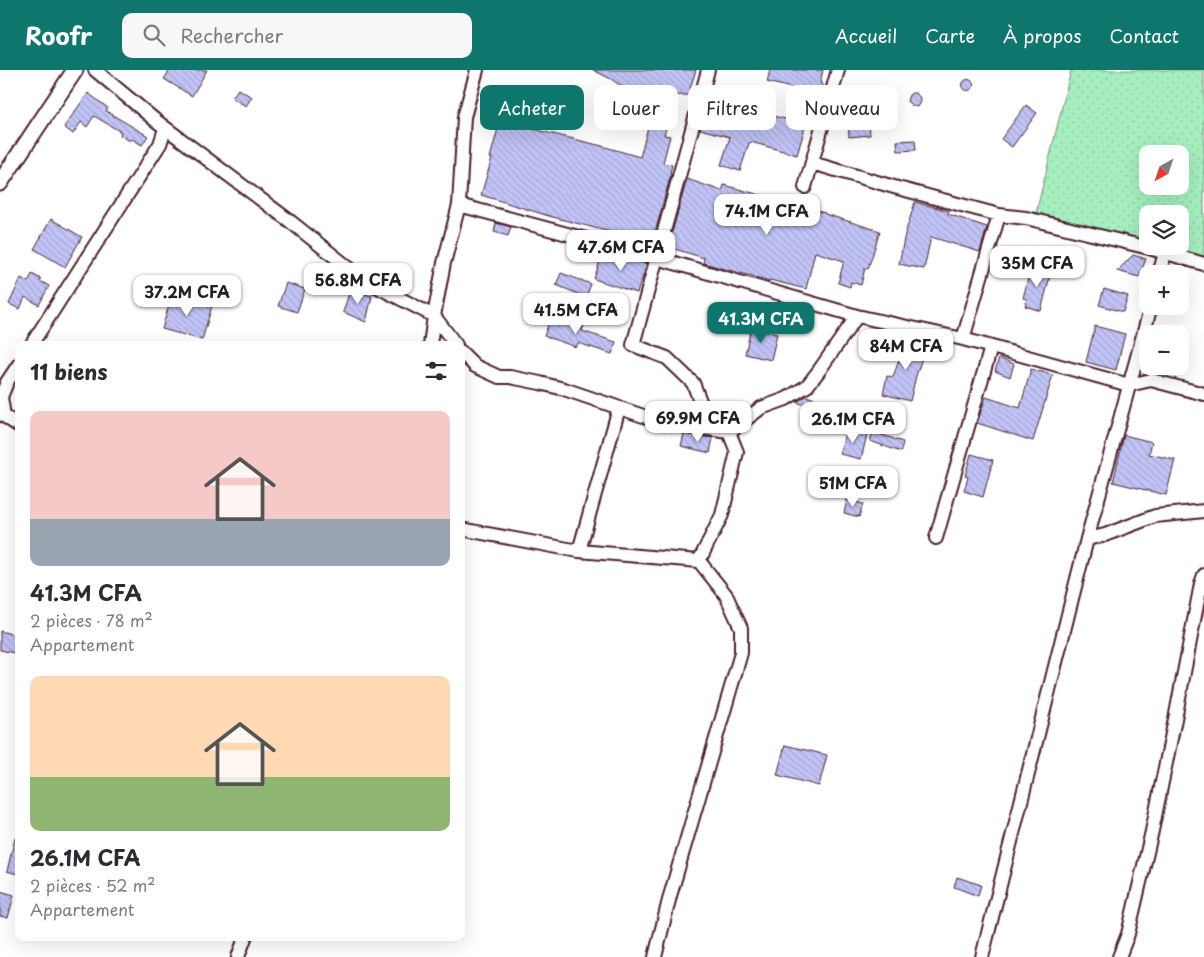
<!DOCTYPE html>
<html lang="fr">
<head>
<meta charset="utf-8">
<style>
  body { margin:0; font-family:"Playpen Sans",sans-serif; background:#f7f7f7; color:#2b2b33; height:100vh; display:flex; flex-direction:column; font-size:19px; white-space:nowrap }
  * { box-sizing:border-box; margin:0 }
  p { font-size:16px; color:#7c7c81 }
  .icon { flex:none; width:28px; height:28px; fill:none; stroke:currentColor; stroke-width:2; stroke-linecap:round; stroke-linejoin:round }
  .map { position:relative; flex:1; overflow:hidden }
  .side { position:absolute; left:15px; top:271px; width:450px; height:600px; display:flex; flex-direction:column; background:#fff; border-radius:10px; box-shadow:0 5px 20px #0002 }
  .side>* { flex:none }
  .top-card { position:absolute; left:480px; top:15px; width:475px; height:45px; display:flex; gap:10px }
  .needle { width:32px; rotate:220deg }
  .controls { position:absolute; left:1139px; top:75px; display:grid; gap:10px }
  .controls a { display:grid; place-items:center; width:50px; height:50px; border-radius:10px; background:#fff; box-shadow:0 5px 20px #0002; font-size:25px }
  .price { position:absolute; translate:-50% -42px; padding:0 11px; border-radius:10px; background:#fff; color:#222; font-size:16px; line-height:32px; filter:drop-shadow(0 1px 2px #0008) }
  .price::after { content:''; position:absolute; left:50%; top:30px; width:15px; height:11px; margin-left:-8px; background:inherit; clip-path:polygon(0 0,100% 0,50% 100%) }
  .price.active { background:#0f766e; color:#fff }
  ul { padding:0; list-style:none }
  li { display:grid; align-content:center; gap:10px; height:265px; padding:0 15px }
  li span { display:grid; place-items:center; height:155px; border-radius:10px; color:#555 }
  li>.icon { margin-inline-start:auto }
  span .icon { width:90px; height:90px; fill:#fffc; stroke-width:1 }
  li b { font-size:21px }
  h2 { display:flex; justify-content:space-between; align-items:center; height:60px; padding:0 15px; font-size:21px }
  .tag { padding:0 18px; border-radius:10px; background:#fff; box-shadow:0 5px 20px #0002; font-size:18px; line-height:45px }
  .tag.active { background:#0f766e; color:#fff }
  header { display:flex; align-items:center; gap:30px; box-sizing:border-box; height:70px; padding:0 25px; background:#0f766e; color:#fff }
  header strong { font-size:24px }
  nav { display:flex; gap:28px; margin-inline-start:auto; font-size:18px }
  .search { width:350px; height:45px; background:#f7f7f7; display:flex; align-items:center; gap:12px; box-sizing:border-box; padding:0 18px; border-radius:10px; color:#7c7c81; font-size:19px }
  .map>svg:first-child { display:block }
  .garden { fill:url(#garden-dots); stroke:#788774; fill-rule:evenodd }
  .building { fill:url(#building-back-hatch); stroke:#4a1f2b }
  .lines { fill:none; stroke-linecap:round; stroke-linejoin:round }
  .minor-casing { stroke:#4a1f2b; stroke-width:16 }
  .major-casing { stroke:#4a1f2b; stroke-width:19 }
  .minor { stroke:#fff; stroke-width:12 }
  .major { stroke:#fff; stroke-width:15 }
</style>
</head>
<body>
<header>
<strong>Roofr</strong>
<div class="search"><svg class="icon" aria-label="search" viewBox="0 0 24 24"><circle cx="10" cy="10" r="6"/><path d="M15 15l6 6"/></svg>Rechercher</div>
<nav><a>Accueil</a><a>Carte</a><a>À propos</a><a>Contact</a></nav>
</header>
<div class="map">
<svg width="1204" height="887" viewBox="0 0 1204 887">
  <defs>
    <pattern id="garden-dots" width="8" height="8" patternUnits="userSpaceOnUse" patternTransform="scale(1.25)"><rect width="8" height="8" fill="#a5efbe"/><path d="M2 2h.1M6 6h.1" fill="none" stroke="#90cca3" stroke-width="1.8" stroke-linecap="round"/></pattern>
    <pattern id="building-back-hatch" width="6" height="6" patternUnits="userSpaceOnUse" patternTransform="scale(1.25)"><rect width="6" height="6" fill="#c0c4f6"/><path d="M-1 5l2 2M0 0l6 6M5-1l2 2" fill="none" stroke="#a6a8d3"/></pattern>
  </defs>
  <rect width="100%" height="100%" fill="#fff"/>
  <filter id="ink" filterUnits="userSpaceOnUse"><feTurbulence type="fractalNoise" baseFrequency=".02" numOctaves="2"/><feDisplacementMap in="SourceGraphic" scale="10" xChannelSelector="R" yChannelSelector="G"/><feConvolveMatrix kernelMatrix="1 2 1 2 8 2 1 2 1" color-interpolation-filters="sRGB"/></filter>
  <g filter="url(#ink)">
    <!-- garden -->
    <path class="garden" d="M1071 0H1204V189L1157 176H1180V144H1148L1147 174 1036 143ZM1148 84H1180V116H1148Z"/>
    <!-- building -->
    <path class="building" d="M170 0H207L192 26 164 9Z
      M593 0H696L688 25 622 27 624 18 611 9Z
      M770 0H823L820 13 822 14 820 25 767 12Z
      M962.5 15a5.5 5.5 0 1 1 11 0a5.5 5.5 0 1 1-11 0Z
      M238 19 252 27 246 36 232 28Z
      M88 23 108 38 106 41 148 66 142 75 132 69 130 71 120 65 121 62 94 46 87 57 81 52 73 64 64 57Z
      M912 23H916L920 28V32L917 37 911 35 907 31 909 25Z
      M621 27 671 43 664 65 670 66 663 93 672 95 670 104H671L652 173 549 146 481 125 492 88H490L500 51 602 76 640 87 648 57 646 56 649 46 619 37Z
      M709 28 761 43 806 54 797 85 751 72 750 73H749L740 101 721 95 730 67 700 59Z
      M1026 35 1037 43 1012 77 1001 69Z
      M868 40 870 65 849 67 847 42Z
      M915 70 916 80 898 81 897 71Z
      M687 109 722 121 724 115 825 143V144L880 161 868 199 865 198 861 215 851 212 850 217 838 213 844 191 815 182 806 219 770 210V211L703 193 704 188 668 177Z
      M915 132 949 141 948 144 987 157 980 182 941 170 931 167 924 199 899 194 905 164Z
      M51 149 82 167 65 197 34 179Z
      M496 153 511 157 508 166 494 162Z
      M603 182 647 194 637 223 594 209Z
      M1133 185 1146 189 1139 207 1117 201Z
      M1031 197 1051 202 1041 241 1025 236 1027 229 1023 228Z
      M561 203 591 214 586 227 556 215Z
      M32 204 41 209 40 211 49 216 39 235 25 227 20 239 9 234 21 208 28 212Z
      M286 213 305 219 297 242 278 236Z
      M1104 219 1128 226 1123 242 1099 235Z
      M350 220 372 226 366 252 343 242Z
      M172 224 212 236 202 270 162 259Z
      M552 244 584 255 582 261 616 272 612 284 578 273 576 277 544 266Z
      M1095 256 1125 264 1116 300 1086 292Z
      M751 258 777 264 771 290 745 284Z
      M907 267 927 273 916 306 910 331 883 324 887 306 893 307Z
      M999 288 1014 294 1010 307 995 301Z
      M1031 299 1053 305 1033 371 977 353 986 327 1020 338Z
      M806 326 819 330 836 345 835 347 797 332Z
      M846 359 867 365 861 389 840 384Z
      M873 362 903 372 901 382 870 371Z
      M684 364 713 368 710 383 681 376Z
      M1124 365 1152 372 1149 384 1175 390 1166 425 1113 412Z
      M971 384 993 390 983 427 964 421 968 407 965 406Z
      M847 430 863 434 859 447 844 443Z
      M0 561 19 566V584L0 580Z
      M785 675 827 685 819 716 777 705Z
      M15 768 19 769V796L17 804 7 801Z
      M957 807 981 815 978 826 954 817Z
      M0 821 14 825 8 848 0 846Z"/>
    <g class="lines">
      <!-- minor casing -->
      <g class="minor-casing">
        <path id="minor" d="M95 0 155 50 291 152 364 210 434 246 456 275
          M708 0 633 275 667 288 693 313 711 359
          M812 93 894 117 999 145 1026 148 1149 178 1204 194
          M805 117 838 0
          M459 135 657 188 857 246 963 269 1129 315 1151 310 1204 324
          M1159 204 1165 183
          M963 269 999 145
          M31 275 160 74 165 59
          M430 275 434 246 444 193 459 135 464 47 477 0
          M461 282 475 296 499 307H510L540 313 564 319 661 352 729 362 761 338 786 329 807 316 818 302 857 246
          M19 294 7 312 1 327 4 346 19 356
          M461 459 579 481 699 491 722 445 737 382 729 362
          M936 468 991 277
          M1087 469 1105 465 1155 446 1204 441
          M579 481 619 338
          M238 887 245 868
          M655 887 670 826 741 583V558L726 525 699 491
          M982 887 1087 469 1151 236
          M1119 887 1128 864 1152 761 1176 644 1201 514 1204 505"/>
      </g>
      <!-- major casing -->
      <g class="major-casing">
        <path id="major" d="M0 113 75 0"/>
      </g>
      <!-- minor -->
      <use href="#minor" class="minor"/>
      <!-- major -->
      <use href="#major" class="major"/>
    </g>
  </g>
</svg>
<div class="controls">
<a><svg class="needle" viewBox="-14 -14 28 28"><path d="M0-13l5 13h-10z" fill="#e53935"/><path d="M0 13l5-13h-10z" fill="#7c7c81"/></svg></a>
<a><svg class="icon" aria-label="layers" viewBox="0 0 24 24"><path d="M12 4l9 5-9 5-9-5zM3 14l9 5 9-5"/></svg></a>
<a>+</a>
<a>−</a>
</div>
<b class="price" style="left:767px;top:166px">74.1M CFA</b>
<b class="price" style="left:621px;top:202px">47.6M CFA</b>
<b class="price" style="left:1037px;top:218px">35M CFA</b>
<b class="price" style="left:358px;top:235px">56.8M CFA</b>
<b class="price" style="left:187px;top:247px">37.2M CFA</b>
<b class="price" style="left:576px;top:265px">41.5M CFA</b>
<b class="price active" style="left:761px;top:274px">41.3M CFA</b>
<b class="price" style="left:906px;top:301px">84M CFA</b>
<b class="price" style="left:698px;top:373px">69.9M CFA</b>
<b class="price" style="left:853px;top:374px">26.1M CFA</b>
<b class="price" style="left:853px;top:438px">51M CFA</b>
<div class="top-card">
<a class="tag active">Acheter</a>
<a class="tag">Louer</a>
<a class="tag">Filtres</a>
<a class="tag">Nouveau</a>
</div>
<section class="side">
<h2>11 biens<svg class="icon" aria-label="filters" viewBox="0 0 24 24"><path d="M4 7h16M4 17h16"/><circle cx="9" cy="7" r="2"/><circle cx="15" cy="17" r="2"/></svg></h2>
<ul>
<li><span style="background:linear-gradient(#f6c9c9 70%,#9aa5b1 0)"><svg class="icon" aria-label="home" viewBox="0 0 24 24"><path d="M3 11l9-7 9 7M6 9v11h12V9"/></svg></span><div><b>41.3M CFA</b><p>2 pièces · 78 m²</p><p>Appartement</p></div></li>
<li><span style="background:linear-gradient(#ffd9b3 65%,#8fb573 0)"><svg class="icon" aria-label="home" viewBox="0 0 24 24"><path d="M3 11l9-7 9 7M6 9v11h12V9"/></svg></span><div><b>26.1M CFA</b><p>2 pièces · 52 m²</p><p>Appartement</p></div></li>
</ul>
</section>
</div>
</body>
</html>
